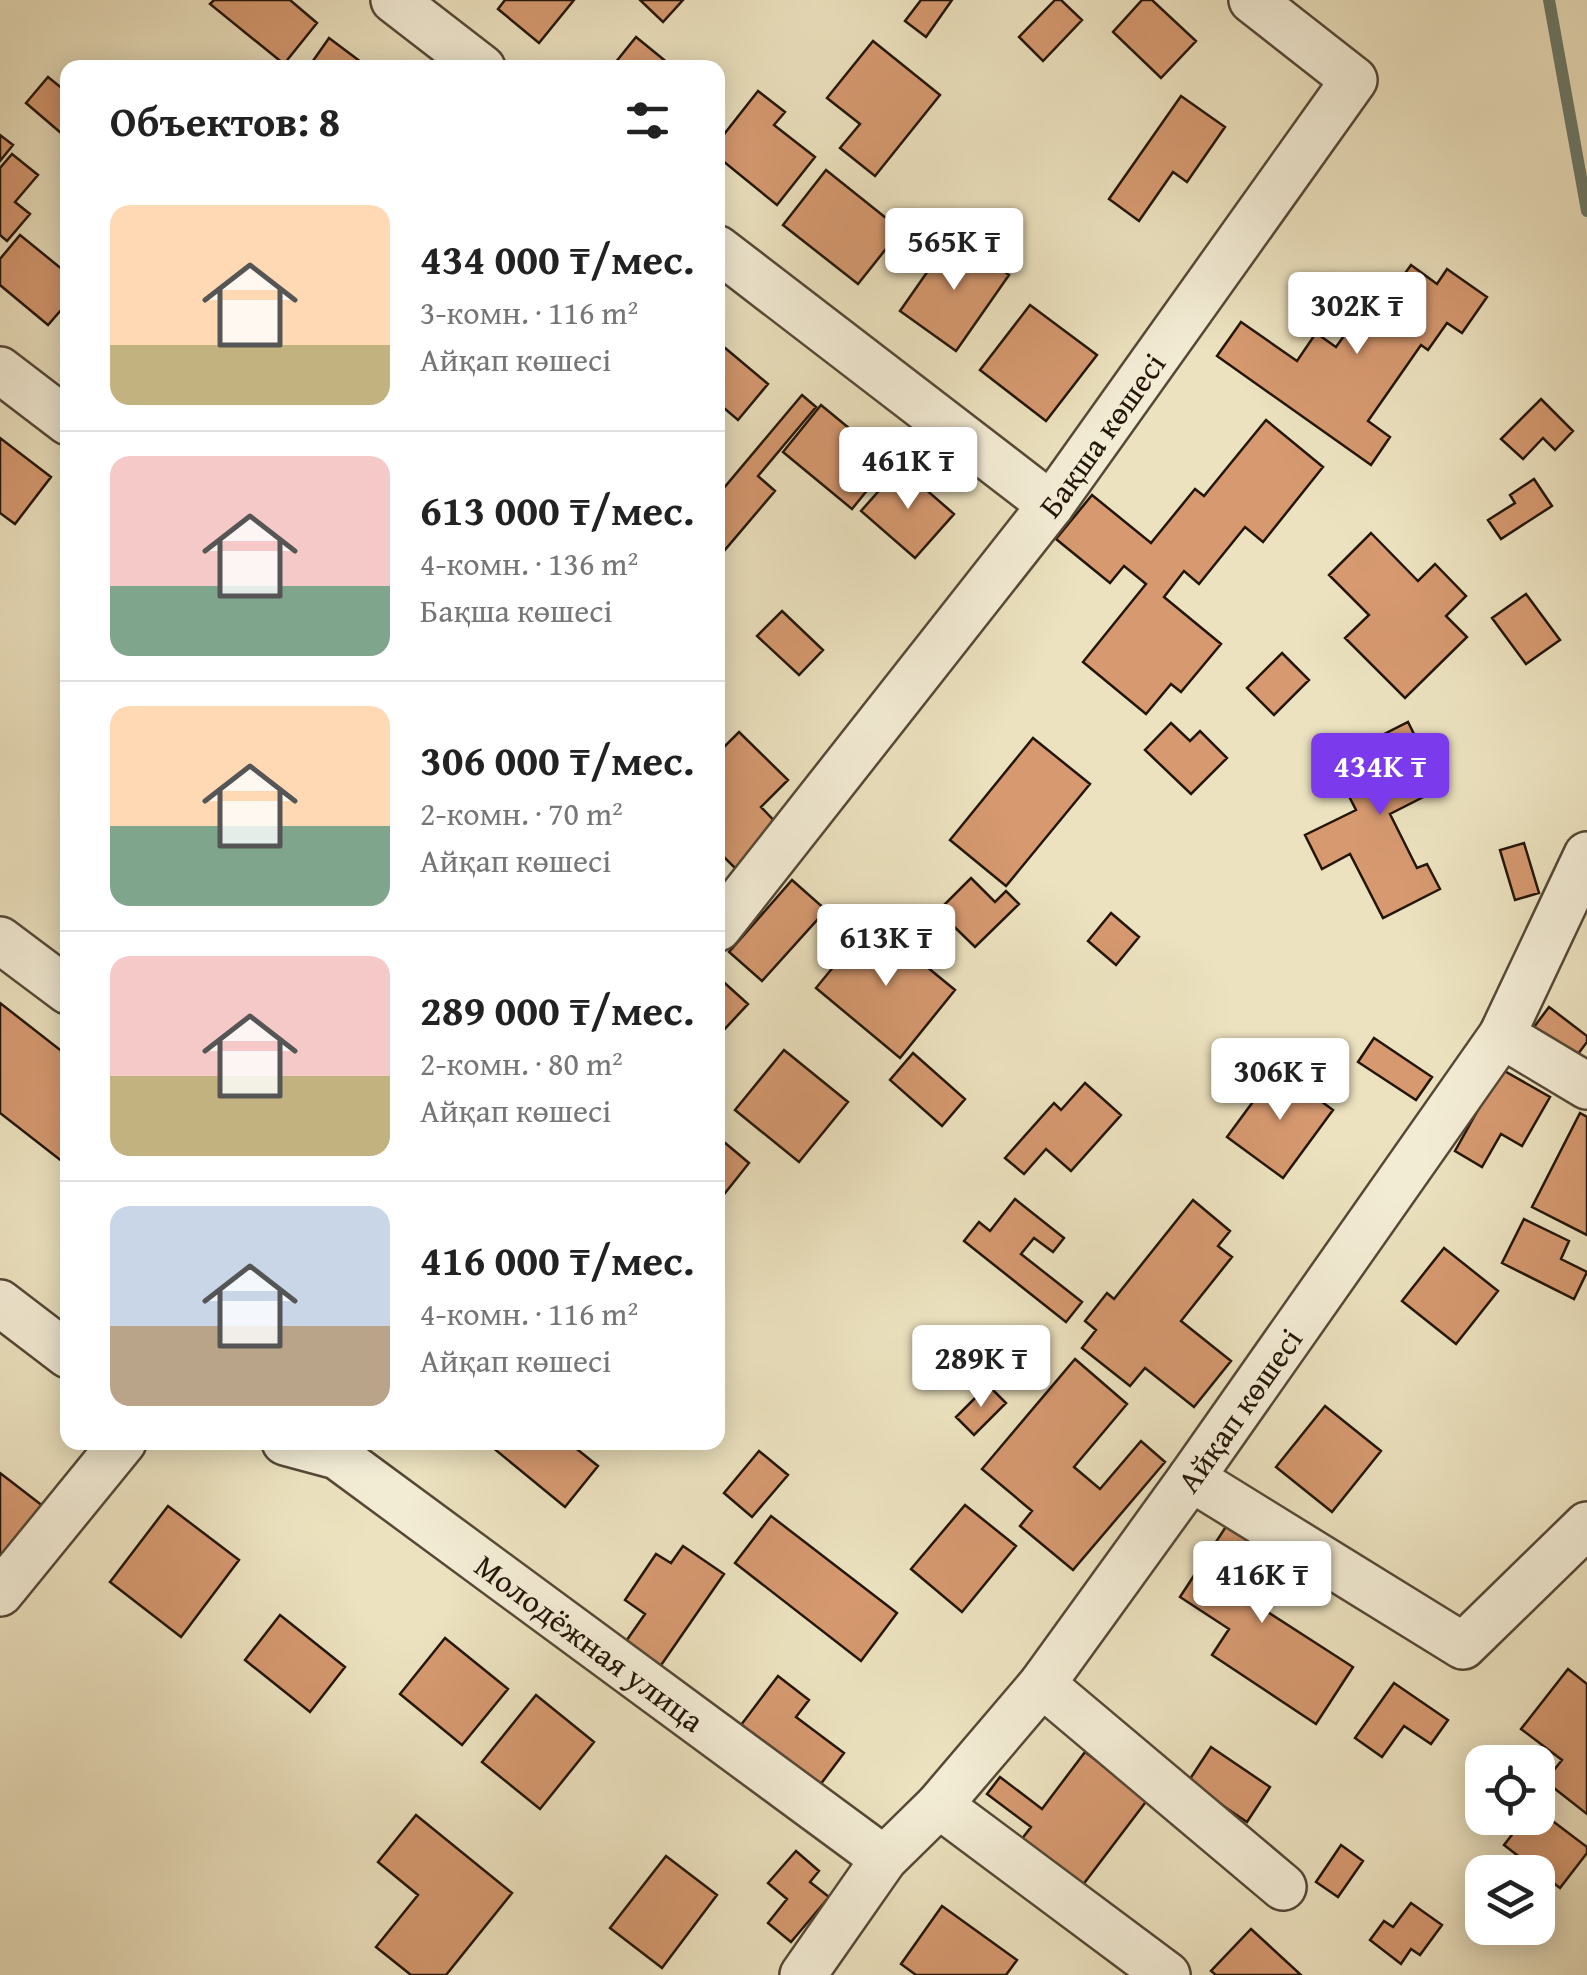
<!DOCTYPE html>
<html lang="ru">
<head>
<meta charset="utf-8">
<style>
  body { margin:0; font-family:"Gentium Book Plus",serif; background:#f6f6f6; color:#222; height:100vh; display:flex; flex-direction:column; font-size:38px; white-space:nowrap }
  * { box-sizing:border-box; margin:0 }
  p { font-size:32px; color:#767676 }
  .icon { flex:none; width:55px; height:55px; fill:none; stroke:currentColor; stroke-width:2; stroke-linecap:round; stroke-linejoin:round }
  .map { position:relative; flex:1; overflow:hidden }
  .side { position:absolute; left:60px; top:60px; width:665px; height:1390px; display:flex; flex-direction:column; background:#fff; border-radius:20px; box-shadow:0 5px 25px #0003 }
  .side>* { flex:none }
  .buttons { position:absolute; left:1465px; top:1745px; display:grid; gap:20px }
  .buttons a { display:grid; place-items:center; width:90px; height:90px; border-radius:20px; background:#fff; box-shadow:0 5px 25px #0003; font-size:50px }
  .price { position:absolute; translate:-50% -85px; padding:0 22px; border-radius:10px; background:#fff; color:#222; font-size:32px; line-height:65px; filter:drop-shadow(0 2px 5px #0008) }
  .price::after { content:''; position:absolute; left:50%; top:60px; width:30px; height:22px; margin-left:-15px; background:inherit; clip-path:polygon(0 0,100% 0,50% 100%) }
  .price.selected { background:#7c3aed; color:#fff }
  ul { padding:0; list-style:none }
  li { display:flex; align-items:center; gap:30px; height:250px; padding:0 50px }
  li+li { border-top:2px solid #e0e0e0 }
  li span { display:grid; place-items:center; flex:none; width:280px; height:200px; border-radius:20px; color:#555 }
  li>.icon { margin-inline-start:auto }
  span .icon { width:120px; height:120px; fill:#fffc; stroke-width:1 }
  li b { font-size:42px }
  h2 { display:flex; justify-content:space-between; align-items:center; height:120px; padding:0 50px; font-size:42px }
  .map>svg:first-child { display:block }
  .lines { fill:none; stroke-linecap:round; stroke-linejoin:round }
  .stream { stroke:#6b7b6b; stroke-width:12 }
  .building { fill:#d69970; stroke:#241509; stroke-width:2.5 }
  .minor-casing { stroke:#564836; stroke-width:50 }
  .minor { stroke:#f3ecd5; stroke-width:45 }
  .labels { text-anchor:middle; dominant-baseline:central; stroke-width:8; stroke-linejoin:round; paint-order:stroke }
  .street-label { font-size:32px; fill:#241509; stroke:#f3ecd5 }
</style>
</head>
<body>
<div class="map">
<svg width="1587" height="1975" viewBox="0 0 1587 1975">
  <rect width="100%" height="100%" fill="#ece2bf"/>
  <filter id="stains"><feTurbulence type="fractalNoise" baseFrequency=".002" numOctaves="4"/><feColorMatrix values="0 0 0 0 .2 0 0 0 0 .09 0 0 0 0 .02 0 0 0 .5 -.17"/></filter>
  <radialGradient id="worn" r=".72"><stop offset=".6" stop-color="#630" stop-opacity="0"/><stop offset="1" stop-color="#630" stop-opacity=".3"/></radialGradient>
  <g class="lines">
    <!-- stream -->
    <path class="stream" d="M1549 0 1587 211"/>
  </g>
  <!-- building -->
  <path class="building" d="M214 0H290L317 23 284 64 210 4Z
    M505 0H574L539 43 498 9Z
    M640 0H683L663 22Z
    M921 0H952L926 37 905 21Z
    M1055 0H1061L1082 20 1043 61 1019 37Z
    M1142 0H1152L1196 41 1161 78 1113 32Z
    M636 37 674 68H611Z
    M329 38 369 68H308Z
    M873 41 940 95 875 176 840 148 860 124 827 98Z
    M48 77 68 93V139L26 103Z
    M758 91 785 112 774 125 815 157 777 205 718 157V142Z
    M1181 96 1225 127 1187 182 1173 172 1139 221 1109 199Z
    M0 135 13 145 0 161Z
    M12 154 38 175 15 202 30 214 7 241 0 235V168Z
    M826 170 901 230 858 284 783 225Z
    M20 235 68 274V302L48 325 0 285V259Z
    M953 235 1009 275 956 351 900 311Z
    M1411 265 1437 284 1447 269 1487 297 1462 333 1447 323 1428 350 1421 345 1368 421 1390 437 1371 465 1217 356 1241 322 1297 361 1316 333 1336 347 1382 282 1393 290Z
    M1030 305 1097 355 1046 421 980 370Z
    M718 342 768 384 738 420 718 403Z
    M802 395 816 407 758 476 775 491 718 558V495Z
    M1541 399 1573 431 1555 450 1543 438 1523 459 1501 439Z
    M821 405 890 462 852 509 783 452Z
    M1266 420 1323 467 1263 542 1245 527 1199 584 1184 571 1164 597 1221 644 1181 692 1171 684 1146 714 1083 662 1146 584 1124 566 1110 583 1056 539 1092 495 1151 543 1195 489 1204 496Z
    M0 438 51 477 15 524 0 513Z
    M900 467 954 514 915 558 861 511Z
    M1534 479 1552 506 1501 539 1488 520 1515 503 1510 495Z
    M1371 533 1418 581 1435 564 1466 596 1446 616 1467 637 1405 698 1345 638 1369 615 1329 575Z
    M1526 594 1560 640 1526 664 1492 618Z
    M782 611 823 650 799 675 757 636Z
    M1282 653 1309 680 1274 715 1247 688Z
    M1408 722 1441 788 1390 814 1417 868 1427 864 1440 889 1383 918 1350 854 1322 869 1305 835 1356 810 1331 761Z
    M1171 723 1190 741 1200 731 1227 758 1191 794 1145 750Z
    M739 732 788 780 761 807 782 829 739 872 722 855 718 859V746L721 750Z
    M1033 738 1090 784 1006 886 950 840Z
    M1524 843 1539 893 1515 900 1500 850Z
    M971 878 995 902 1006 891 1019 904 975 947 938 911Z
    M792 880 826 910 762 981 729 952Z
    M1111 913 1139 937 1116 965 1088 941Z
    M871 921 955 990 900 1058 816 988Z
    M718 977 748 1004 721 1033 718 1029Z
    M0 1003 68 1056V1166L0 1113Z
    M1549 1007 1587 1036V1042L1569 1066 1528 1035Z
    M1374 1038 1432 1077 1416 1100 1358 1062Z
    M784 1050 848 1102 799 1162 735 1110Z
    M913 1053 965 1099 942 1126 890 1080Z
    M1277 1069 1333 1110 1283 1178 1227 1137Z
    M1501 1069 1550 1097 1522 1146 1501 1134 1482 1167 1455 1151Z
    M1085 1083 1121 1115 1071 1171 1046 1149 1024 1174 1005 1158 1054 1103 1061 1110Z
    M1580 1113 1587 1117V1235L1532 1207Z
    M718 1137 749 1163 718 1202Z
    M1015 1199 1064 1238 1053 1252 1034 1238 1021 1254 1082 1302 1066 1322 964 1241 979 1222 990 1231Z
    M1193 1200 1230 1231 1218 1246 1232 1257 1181 1321 1231 1361 1194 1407 1145 1368 1130 1386 1082 1348 1096 1330 1085 1321 1107 1293 1114 1299Z
    M1524 1219 1569 1241 1561 1259 1587 1272 1574 1299 1502 1263Z
    M1444 1248 1498 1291 1456 1344 1402 1301Z
    M1075 1359 1127 1404 1074 1467 1100 1489 1141 1441 1165 1462 1073 1570 1020 1526 1032 1511 982 1469Z
    M988 1385 1006 1403 974 1435 956 1417Z
    M1325 1406 1381 1451 1332 1512 1276 1467Z
    M486 1442H568L598 1466 565 1507Z
    M759 1451 788 1475 752 1517 724 1493Z
    M0 1473 48 1510 0 1571Z
    M965 1505 1016 1546 962 1612 911 1569Z
    M168 1506 239 1560 181 1637 110 1582Z
    M771 1516 897 1613 861 1661 735 1563Z
    M1229 1522 1289 1561 1260 1607 1353 1667 1316 1724 1212 1655 1229 1629 1180 1597Z
    M683 1546 724 1574 657 1671 622 1647 645 1614 625 1600 656 1554 671 1563Z
    M280 1615 345 1667 310 1712 245 1660Z
    M445 1638 508 1689 462 1745 400 1694Z
    M1568 1669 1587 1684V1814L1545 1781 1562 1760 1521 1729Z
    M778 1676 809 1700 796 1717 844 1753 820 1785 741 1725Z
    M1394 1683 1448 1720 1431 1744 1404 1726 1382 1757 1355 1738Z
    M536 1695 594 1742 540 1809 482 1762Z
    M1211 1747 1270 1787 1247 1822 1188 1782Z
    M1085 1752 1148 1799 1082 1886 1021 1840 1031 1827 987 1794 1000 1777 1042 1809Z
    M1538 1810 1587 1847V1853L1560 1888 1504 1845 1525 1818H1538Z
    M416 1815 512 1893 446 1975H411L376 1947 418 1895 378 1862Z
    M1341 1845 1363 1861 1338 1897 1316 1882Z
    M796 1851 819 1871 810 1882 829 1897 791 1942 768 1923 787 1899 768 1883Z
    M666 1856 717 1895 662 1968 610 1928Z
    M1411 1903 1442 1925 1420 1955 1411 1949 1401 1964 1370 1940 1384 1921 1393 1927Z
    M942 1906 1017 1960 1006 1975H916L901 1964Z
    M1251 1929 1301 1975H1216L1211 1971Z"/>
  <g class="lines">
    <!-- minor casing -->
    <g class="minor-casing">
      <g id="minor">
        <path d="M394 0 482 68"/>
        <path d="M718 249 1051 505"/>
        <path d="M0 370 68 422"/>
        <path id="s1" d="M718 928 1051 505 1354 80 1252 0"/>
        <path d="M0 940 68 991"/>
        <path d="M1502 1035 1587 1086"/>
        <path d="M0 1303 68 1355"/>
        <path id="s2" d="M285 1442 337 1456 884 1859"/>
        <path d="M1191 1478 1463 1646 1587 1525"/>
        <path d="M0 1593 123 1442"/>
        <path d="M1042 1684 1283 1887"/>
        <path d="M939 1805 1167 1975"/>
        <path id="s3" d="M803 1975 884 1859 939 1805 1042 1684 1191 1478 1502 1035 1587 855"/>
      </g>
    </g>
    <!-- minor -->
    <use href="#minor" class="minor"/>
  </g>
  <g class="labels">
    <!-- street labels -->
    <g class="street-label">
      <text stroke="none"><textPath href="#s1" startOffset="625">Бақша көшесі</textPath></text>
      <text stroke="none"><textPath href="#s3" startOffset="715">Айқап көшесі</textPath></text>
      <text stroke="none"><textPath href="#s2" startOffset="368">Молодёжная улица</textPath></text>
    </g>
  </g>
  <rect width="100%" height="100%" filter="url(#stains)"/>
  <rect width="100%" height="100%" fill="url(#worn)"/>
</svg>
<div class="buttons">
<a><svg class="icon" aria-label="locate" viewBox="0 0 24 24"><circle cx="12" cy="12" r="6"/><path d="M12 2v4M12 18v4M2 12h4M18 12h4"/></svg></a>
<a><svg class="icon" aria-label="layers" viewBox="0 0 24 24"><path d="M12 4l9 5-9 5-9-5zM3 14l9 5 9-5"/></svg></a>
</div>
<b class="price" style="left:954px;top:293px">565K ₸</b>
<b class="price" style="left:1357px;top:357px">302K ₸</b>
<b class="price" style="left:908px;top:512px">461K ₸</b>
<b class="price selected" style="left:1380px;top:818px">434K ₸</b>
<b class="price" style="left:886px;top:989px">613K ₸</b>
<b class="price" style="left:1280px;top:1123px">306K ₸</b>
<b class="price" style="left:981px;top:1410px">289K ₸</b>
<b class="price" style="left:1262px;top:1626px">416K ₸</b>
<section class="side">
<h2>Объектов: 8<svg class="icon" aria-label="filters" viewBox="0 0 24 24"><path d="M4 7h16M4 17h16"/><circle cx="9" cy="7" r="2"/><circle cx="15" cy="17" r="2"/></svg></h2>
<ul>
<li><span style="background:linear-gradient(#ffd9b3 70%,#c2b280 0)"><svg class="icon" aria-label="home" viewBox="0 0 24 24"><path d="M3 11l9-7 9 7M6 9v11h12V9"/></svg></span><div><b>434 000 ₸/мес.</b><p>3-комн. · 116 m²</p><p>Айқап көшесі</p></div></li>
<li><span style="background:linear-gradient(#f6c9c9 65%,#7fa58c 0)"><svg class="icon" aria-label="home" viewBox="0 0 24 24"><path d="M3 11l9-7 9 7M6 9v11h12V9"/></svg></span><div><b>613 000 ₸/мес.</b><p>4-комн. · 136 m²</p><p>Бақша көшесі</p></div></li>
<li><span style="background:linear-gradient(#ffd9b3 60%,#7fa58c 0)"><svg class="icon" aria-label="home" viewBox="0 0 24 24"><path d="M3 11l9-7 9 7M6 9v11h12V9"/></svg></span><div><b>306 000 ₸/мес.</b><p>2-комн. · 70 m²</p><p>Айқап көшесі</p></div></li>
<li><span style="background:linear-gradient(#f6c9c9 60%,#c2b280 0)"><svg class="icon" aria-label="home" viewBox="0 0 24 24"><path d="M3 11l9-7 9 7M6 9v11h12V9"/></svg></span><div><b>289 000 ₸/мес.</b><p>2-комн. · 80 m²</p><p>Айқап көшесі</p></div></li>
<li><span style="background:linear-gradient(#c9d6e8 60%,#b9a48a 0)"><svg class="icon" aria-label="home" viewBox="0 0 24 24"><path d="M3 11l9-7 9 7M6 9v11h12V9"/></svg></span><div><b>416 000 ₸/мес.</b><p>4-комн. · 116 m²</p><p>Айқап көшесі</p></div></li>
</ul>
</section>
</div>
</body>
</html>
